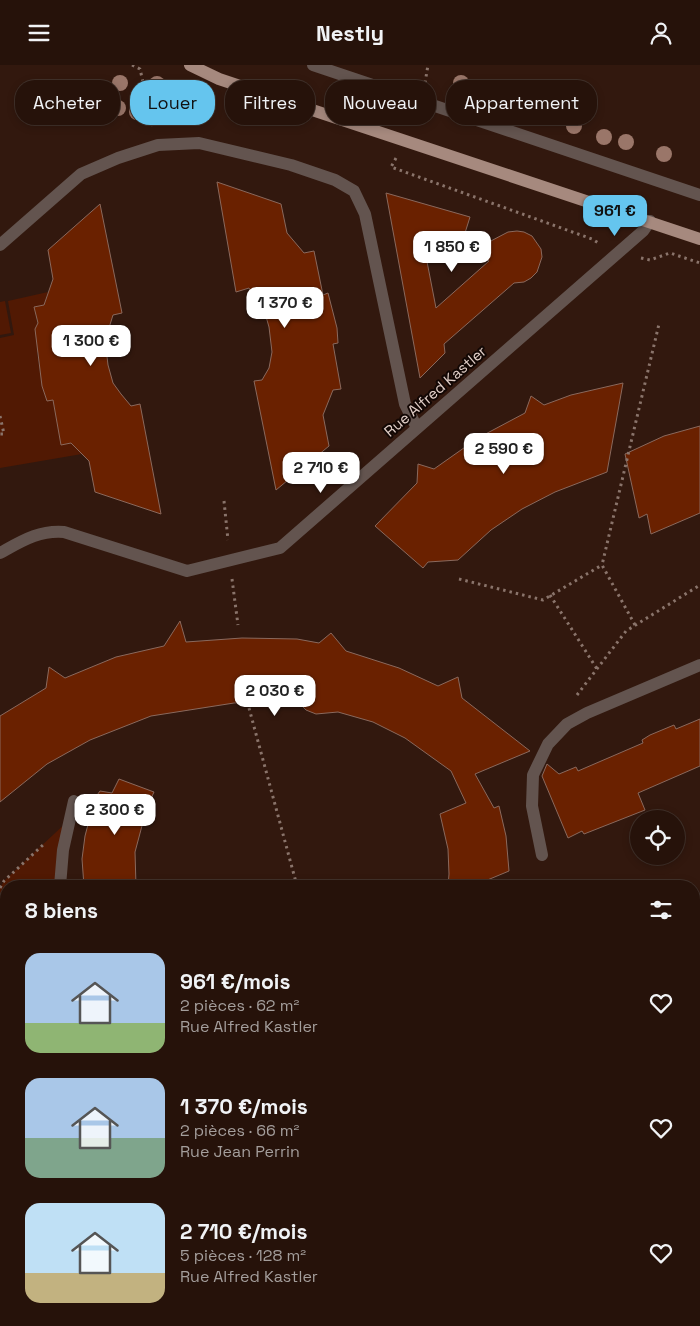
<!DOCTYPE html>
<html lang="fr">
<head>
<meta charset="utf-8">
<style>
  body { margin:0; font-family:"Space Grotesk",sans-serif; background:#322018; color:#f1f3f6; height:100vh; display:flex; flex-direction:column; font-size:19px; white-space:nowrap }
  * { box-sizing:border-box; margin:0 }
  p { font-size:16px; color:#a49e9c }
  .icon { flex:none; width:28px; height:28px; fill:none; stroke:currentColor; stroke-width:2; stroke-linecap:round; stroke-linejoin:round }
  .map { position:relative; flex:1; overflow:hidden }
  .details { position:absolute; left:0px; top:815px; width:700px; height:446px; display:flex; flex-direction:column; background:#26120a; border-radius:20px 20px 0 0; box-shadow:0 2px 8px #0003,0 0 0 1px #42322b }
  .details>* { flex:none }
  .guide { position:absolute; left:15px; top:15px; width:670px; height:45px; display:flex; gap:10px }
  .tools { position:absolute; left:630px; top:745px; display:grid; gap:10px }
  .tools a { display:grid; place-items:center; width:55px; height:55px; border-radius:50%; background:#26120a; box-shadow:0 2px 8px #0003,0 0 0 1px #42322b; font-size:25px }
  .price { position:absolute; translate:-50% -42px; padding:0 11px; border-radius:10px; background:#fff; color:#222; font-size:16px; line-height:32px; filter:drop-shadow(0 1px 2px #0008) }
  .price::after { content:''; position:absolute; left:50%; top:30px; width:15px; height:11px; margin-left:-8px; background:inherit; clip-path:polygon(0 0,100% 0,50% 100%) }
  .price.current { background:#65c5ee; color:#111 }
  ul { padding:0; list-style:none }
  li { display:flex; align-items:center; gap:15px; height:125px; padding:0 25px }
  li span { display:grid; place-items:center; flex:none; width:140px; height:100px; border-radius:15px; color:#555 }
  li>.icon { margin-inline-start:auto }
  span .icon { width:60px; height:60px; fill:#fffc; stroke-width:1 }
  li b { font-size:21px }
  h2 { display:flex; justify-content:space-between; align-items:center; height:60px; padding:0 25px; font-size:21px }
  .chip { padding:0 18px; border-radius:20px; background:#26120a; box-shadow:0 2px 8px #0003,0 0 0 1px #42322b; font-size:18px; line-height:45px }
  .chip.current { background:#65c5ee; color:#111 }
  header { display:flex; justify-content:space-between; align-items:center; height:65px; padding:0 25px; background:#26120a; font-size:22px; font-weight:700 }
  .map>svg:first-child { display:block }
  .green { fill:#511903 }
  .water { fill:#076281; stroke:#498396 }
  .building { fill:#6a2100; stroke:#8a695d }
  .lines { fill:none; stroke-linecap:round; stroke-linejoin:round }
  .path { stroke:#8a746b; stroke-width:3; stroke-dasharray:2.5 4; stroke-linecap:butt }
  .minor { stroke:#63544f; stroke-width:12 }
  .major { stroke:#a6897e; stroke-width:12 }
  .tree { fill:#9a7669 }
  .labels { text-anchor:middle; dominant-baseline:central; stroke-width:4; stroke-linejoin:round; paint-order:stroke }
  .street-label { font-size:15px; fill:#e2cfc8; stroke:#120704 }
</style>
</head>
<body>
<header><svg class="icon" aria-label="menu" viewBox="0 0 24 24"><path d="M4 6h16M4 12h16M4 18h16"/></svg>Nestly<svg class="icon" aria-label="person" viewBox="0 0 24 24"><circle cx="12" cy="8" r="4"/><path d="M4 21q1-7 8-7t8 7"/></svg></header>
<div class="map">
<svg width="700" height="1261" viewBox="0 0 700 1261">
  <rect width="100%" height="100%" fill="#32180e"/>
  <!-- green -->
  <path class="green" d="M48 227 44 240 34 242 43 285 37 287 42 321 53 335 61 379 71 378 82 389 0 403V273L14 270 8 236Z
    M5 236 11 268 0 270V237Z
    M70 754 60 821H6V945L0 948V823L4 816Z
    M700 844V1261H0V1162L6 1157V1255H694V846Z"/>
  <!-- water -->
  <path class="water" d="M700 1139V1261H380L398 1255H694V1143Z"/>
  <!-- building -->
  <path class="building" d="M217 117 281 139 287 168 304 188 314 186 323 230 328 228 337 263 338 278 333 279 341 324 333 325 323 350 329 381 276 425 254 316 262 315 269 303 272 287 269 262 265 248 249 223 236 227Z
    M386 128 470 152 459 187 423 176 436 243 489 196 466 189 508 167 517 166 524 167 532 171 541 184 542 192 537 207 531 213 524 217 514 218 444 279 445 288 420 313Z
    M100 139 122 248 113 250 108 266 106 283 108 300 113 318 121 329 131 341 140 339 161 449 95 427 89 396 71 378 61 380 53 335 47 336 42 321 35 264 38 258 34 242 44 240 53 214 48 185Z
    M623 318 607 407 555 427 522 444 491 465 458 495 428 497 423 503 375 461 417 418 418 399 434 404 478 373 525 348 531 331 544 340 571 330Z
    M700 361V448L651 469 647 449 639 453 625 389 664 371Z
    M180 556 186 577 242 573 297 574 319 578 331 568 346 586 399 603 438 621 458 612 462 633 530 686 475 709 494 743 499 741 506 771 509 806 473 821H448L449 809 448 784 440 749 466 738 451 706 405 673 373 657 338 647 316 649 306 645 300 639 277 636 234 638 151 651 90 675 47 699 0 737V651L46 623 49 602 65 613 116 592 164 581Z
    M700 654V701L638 728 645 745 584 769 582 766 568 773 542 711 547 699 559 709 576 702 578 706 643 678 642 675 650 670 674 660 676 664Z
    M119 714 154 727 147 742 135 787 136 821H84L82 794 85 771 95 733 100 726 112 728Z"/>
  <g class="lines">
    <!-- path -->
    <path class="path" d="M132 0 140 4 153 61
      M425 18 428 0
      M396 93 391 102 592 174 600 179
      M641 193 650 195 670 188 700 198
      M0 351 4 369H0
      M224 436 228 475
      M232 514 238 560
      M459 514 543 535 602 500
      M550 530 597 604
      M635 560 602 500 659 259
      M577 630 626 566 700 520
      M249 643 297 821
      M0 823 4 816 44 779
      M694 1092 700 1089
      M98 1261 102 1255
      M291 1261 299 1255"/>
    <!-- minor -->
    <path class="minor" d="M313 0 700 130
      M0 180 81 109 118 93 158 80 199 78 291 100 335 115 354 126 365 149 405 339 417 363
      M0 488C22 476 39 465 64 467L187 506 280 483 643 166 650 156
      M542 790 532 741 533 710 548 679 567 659 587 648 700 600
      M60 821 63 785 74 736
      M0 948 6 945"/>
    <!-- major -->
    <path class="major" d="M190 0 219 14 700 174"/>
  </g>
  <!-- trees -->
  <g class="tree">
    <circle cx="120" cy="18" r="8"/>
    <circle cx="461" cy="18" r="8"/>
    <circle cx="157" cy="19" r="8"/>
    <circle cx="493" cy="25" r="8"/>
    <circle cx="510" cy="34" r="8"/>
    <circle cx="118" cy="43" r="8"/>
    <circle cx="526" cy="43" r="8"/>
    <circle cx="169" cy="46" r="8"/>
    <circle cx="137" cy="47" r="8"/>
    <circle cx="548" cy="51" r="8"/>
    <circle cx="574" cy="61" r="8"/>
    <circle cx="604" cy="72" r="8"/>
    <circle cx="626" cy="77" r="8"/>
    <circle cx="664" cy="89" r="8"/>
  </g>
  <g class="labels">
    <!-- street labels -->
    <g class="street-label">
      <text transform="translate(435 326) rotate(-41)">Rue Alfred Kastler</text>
    </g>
  </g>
</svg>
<div class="tools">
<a><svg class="icon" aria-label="locate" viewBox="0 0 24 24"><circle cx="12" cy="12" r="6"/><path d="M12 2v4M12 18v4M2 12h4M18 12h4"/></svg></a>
</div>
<b class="price current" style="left:615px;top:172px">961 €</b>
<b class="price" style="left:452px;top:208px">1 850 €</b>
<b class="price" style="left:285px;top:264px">1 370 €</b>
<b class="price" style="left:91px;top:302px">1 300 €</b>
<b class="price" style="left:504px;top:410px">2 590 €</b>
<b class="price" style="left:321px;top:429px">2 710 €</b>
<b class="price" style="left:275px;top:652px">2 030 €</b>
<b class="price" style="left:115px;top:771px">2 300 €</b>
<div class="guide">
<a class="chip">Acheter</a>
<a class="chip current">Louer</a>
<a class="chip">Filtres</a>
<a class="chip">Nouveau</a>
<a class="chip">Appartement</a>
</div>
<section class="details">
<h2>8 biens<svg class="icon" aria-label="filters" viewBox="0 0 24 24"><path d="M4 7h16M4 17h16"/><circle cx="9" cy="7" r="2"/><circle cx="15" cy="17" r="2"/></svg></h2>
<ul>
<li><span style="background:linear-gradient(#a9c7e8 70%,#8fb573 0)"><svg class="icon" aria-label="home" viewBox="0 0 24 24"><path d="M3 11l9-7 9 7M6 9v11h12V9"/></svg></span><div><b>961 €/mois</b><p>2 pièces · 62 m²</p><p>Rue Alfred Kastler</p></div><svg class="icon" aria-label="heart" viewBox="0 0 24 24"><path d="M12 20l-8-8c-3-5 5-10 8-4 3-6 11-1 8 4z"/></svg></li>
<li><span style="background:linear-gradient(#a9c7e8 60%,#7fa58c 0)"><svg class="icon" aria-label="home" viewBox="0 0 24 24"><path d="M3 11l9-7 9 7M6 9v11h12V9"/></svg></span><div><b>1 370 €/mois</b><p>2 pièces · 66 m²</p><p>Rue Jean Perrin</p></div><svg class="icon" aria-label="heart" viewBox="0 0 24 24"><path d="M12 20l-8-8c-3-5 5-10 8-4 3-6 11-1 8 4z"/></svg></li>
<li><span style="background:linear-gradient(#bfe0f5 70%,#c2b280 0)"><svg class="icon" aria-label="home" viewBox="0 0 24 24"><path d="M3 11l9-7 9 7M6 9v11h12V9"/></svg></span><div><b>2 710 €/mois</b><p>5 pièces · 128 m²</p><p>Rue Alfred Kastler</p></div><svg class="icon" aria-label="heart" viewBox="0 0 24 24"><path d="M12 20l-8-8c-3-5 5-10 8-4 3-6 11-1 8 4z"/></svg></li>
</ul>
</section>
</div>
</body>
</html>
